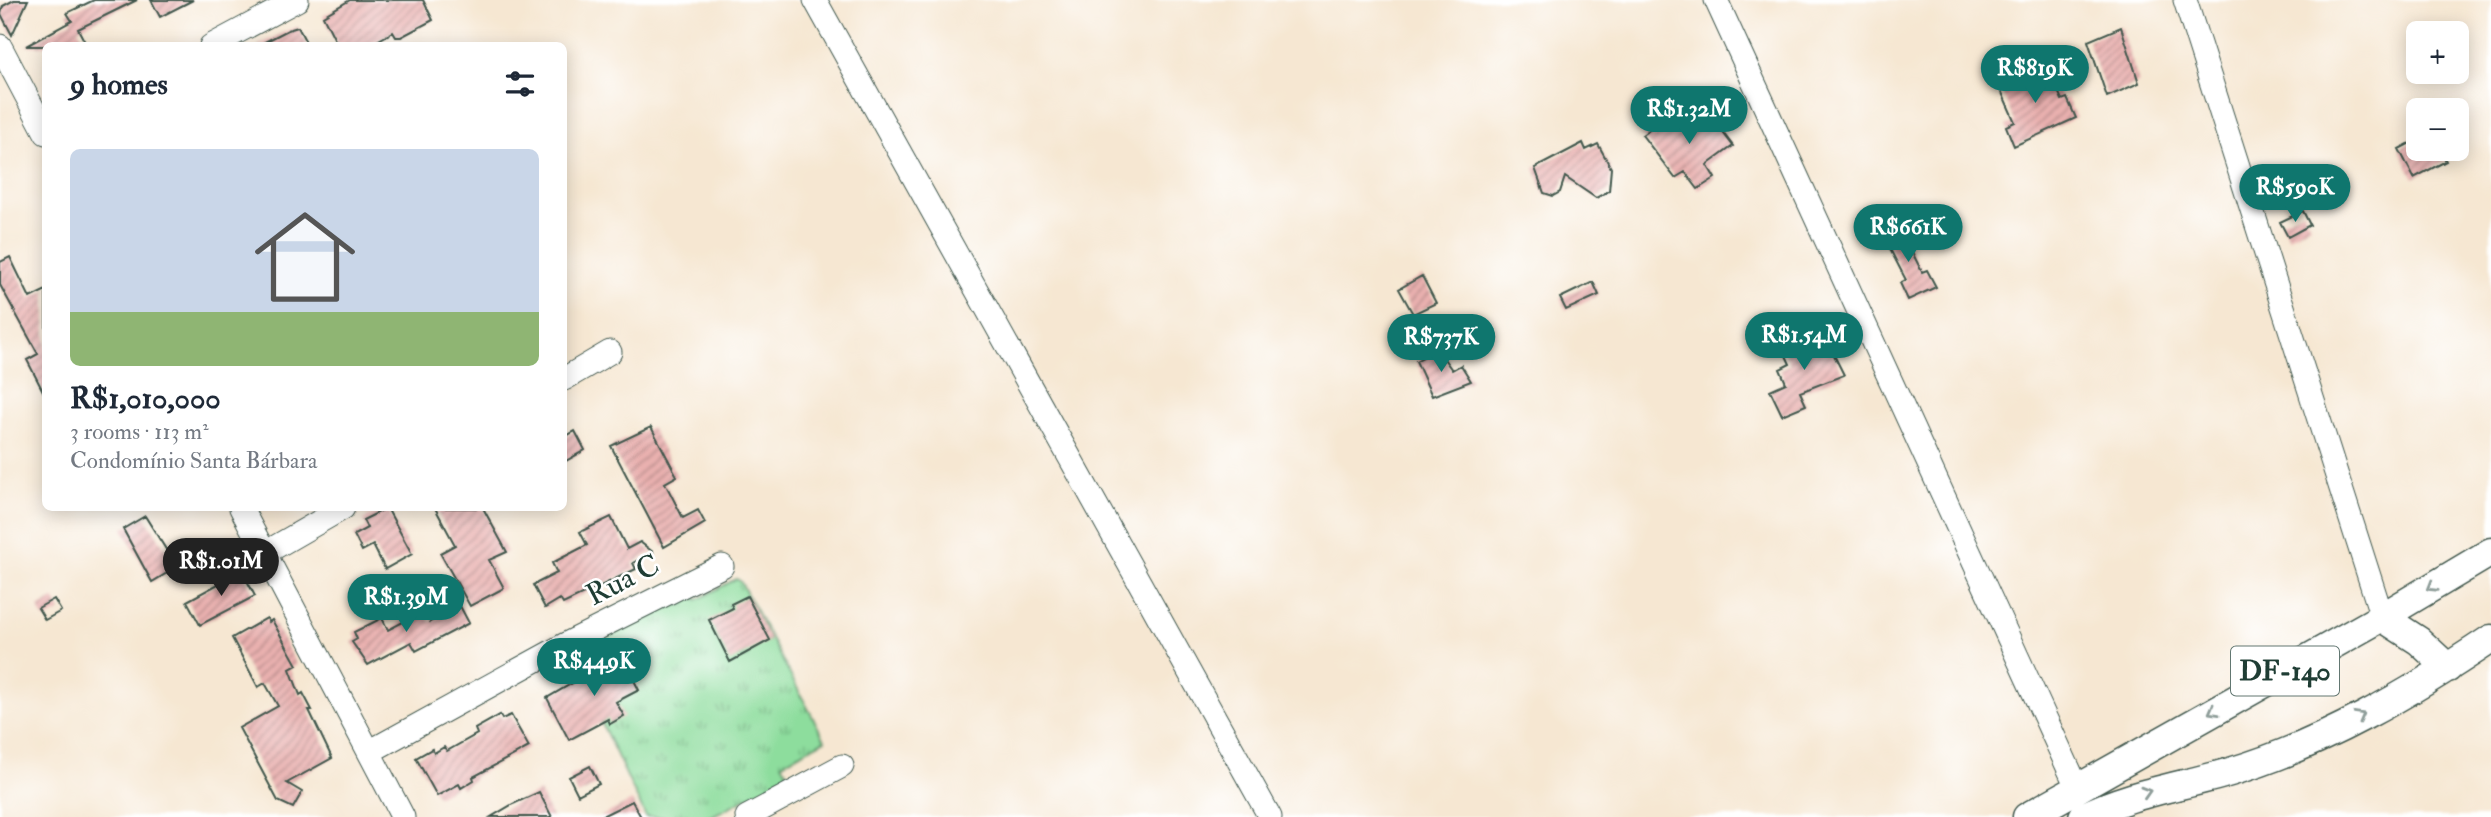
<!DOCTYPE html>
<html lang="en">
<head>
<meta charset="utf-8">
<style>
  body { margin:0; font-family:"IM FELL Double Pica",serif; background:#f2f2f3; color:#1f2937; height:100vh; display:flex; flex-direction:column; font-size:26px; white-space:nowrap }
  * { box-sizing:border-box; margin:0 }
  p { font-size:23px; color:#747a83 }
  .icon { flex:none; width:38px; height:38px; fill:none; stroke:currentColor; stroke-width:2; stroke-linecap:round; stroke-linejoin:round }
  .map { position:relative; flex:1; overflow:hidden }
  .details { position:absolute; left:42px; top:42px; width:525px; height:469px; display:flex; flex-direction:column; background:#fff; border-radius:10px; box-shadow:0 4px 18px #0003 }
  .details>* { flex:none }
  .controls { position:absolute; left:2406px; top:21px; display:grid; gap:14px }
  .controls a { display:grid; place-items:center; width:63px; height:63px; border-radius:10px; background:#fff; box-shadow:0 4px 18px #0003; font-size:35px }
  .price { position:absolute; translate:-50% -60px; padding:0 16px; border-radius:24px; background:#0f766e; color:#fff; font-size:23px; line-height:46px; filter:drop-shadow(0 2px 4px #0008) }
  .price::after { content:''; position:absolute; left:50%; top:42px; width:21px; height:16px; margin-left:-10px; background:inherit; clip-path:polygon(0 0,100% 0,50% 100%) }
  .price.active { background:#222; color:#fff }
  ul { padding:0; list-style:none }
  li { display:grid; align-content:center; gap:14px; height:371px; padding:0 28px }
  li span { display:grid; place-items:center; height:217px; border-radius:10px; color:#555 }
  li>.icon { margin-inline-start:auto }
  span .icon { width:126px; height:126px; fill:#fffc; stroke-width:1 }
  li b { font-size:30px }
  h2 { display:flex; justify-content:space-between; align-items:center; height:84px; padding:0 28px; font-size:30px }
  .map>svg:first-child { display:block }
  .grass { fill:url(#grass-tufts); stroke:#568d68; stroke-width:2 }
  .building { fill:url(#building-hatch) }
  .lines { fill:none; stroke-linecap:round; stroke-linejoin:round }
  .minor-casing { stroke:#3f564c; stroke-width:25 }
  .major-casing { stroke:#3f564c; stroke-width:31 }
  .minor { stroke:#fff; stroke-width:23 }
  .major { stroke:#fff; stroke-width:28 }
  .oneway { stroke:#8f9e9a }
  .labels { text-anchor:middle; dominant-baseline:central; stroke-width:5; stroke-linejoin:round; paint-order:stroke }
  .shield { fill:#fff; stroke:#627771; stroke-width:2 }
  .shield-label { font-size:28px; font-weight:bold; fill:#1f3d34 }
  .street-label { font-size:30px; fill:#1f3d34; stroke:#fff }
</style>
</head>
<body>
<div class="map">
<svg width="2491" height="817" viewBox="0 0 2491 817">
  <defs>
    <pattern id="grass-tufts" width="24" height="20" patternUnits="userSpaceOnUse" patternTransform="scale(1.75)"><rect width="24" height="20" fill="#8ddd9d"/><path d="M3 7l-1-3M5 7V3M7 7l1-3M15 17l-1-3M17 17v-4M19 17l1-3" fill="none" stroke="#73b481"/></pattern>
    <pattern id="building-hatch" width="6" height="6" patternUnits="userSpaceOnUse" patternTransform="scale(1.75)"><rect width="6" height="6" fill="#e9b0af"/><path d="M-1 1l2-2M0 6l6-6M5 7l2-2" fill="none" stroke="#bc908f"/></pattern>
  </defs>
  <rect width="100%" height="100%" fill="#fff"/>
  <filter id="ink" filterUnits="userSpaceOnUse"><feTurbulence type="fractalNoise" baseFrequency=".0143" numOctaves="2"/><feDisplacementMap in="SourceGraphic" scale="14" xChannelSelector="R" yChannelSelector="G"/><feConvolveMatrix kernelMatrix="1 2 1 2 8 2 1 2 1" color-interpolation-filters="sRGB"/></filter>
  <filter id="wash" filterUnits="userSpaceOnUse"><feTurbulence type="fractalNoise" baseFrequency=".00686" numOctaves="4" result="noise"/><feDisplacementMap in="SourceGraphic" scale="28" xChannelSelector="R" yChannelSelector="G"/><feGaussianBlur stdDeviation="1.57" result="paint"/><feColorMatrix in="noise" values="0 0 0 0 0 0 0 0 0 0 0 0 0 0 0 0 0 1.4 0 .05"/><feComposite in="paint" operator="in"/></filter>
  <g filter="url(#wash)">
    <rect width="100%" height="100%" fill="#f6e7d2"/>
    <!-- grass -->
    <path class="grass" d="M736 579 740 581 825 740 782 763 789 776 710 817H646L567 650 690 587 697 600Z"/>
    <g id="blocks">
      <!-- building -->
      <path class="building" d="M14 0H28L12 35 1 14 3 6Z
        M94 0H137L78 29 87 46H26L72 21 67 13Z
        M151 0H193L160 17Z
        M350 0H423L433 20 401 37H396L393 32 368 46H338L323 16Z
        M298 27 308 46H257L288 30Z
        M2121 27 2139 83 2107 97 2088 41Z
        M2046 64 2062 100 2067 98 2076 118 2014 146 2006 126 2015 122 1999 86Z
        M1705 109 1733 146 1707 165 1715 178 1698 189 1685 172 1675 178 1642 135 1662 121 1666 127 1687 112 1693 119Z
        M2418 139V149H2440L2446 161 2414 178 2399 149Z
        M1583 143 1586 150 1598 144 1611 168 1609 191 1596 198 1565 177 1560 192 1553 196 1544 193 1535 168Z
        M2303 211 2310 225 2288 237 2280 222Z
        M1898 224 1922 272 1927 270 1936 287 1908 300 1900 283 1906 280 1881 232Z
        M10 257 30 298 46 290V397L27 360 38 354 0 285V262Z
        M1422 276 1436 303 1413 314 1399 289Z
        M1593 282 1599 295 1566 310 1560 298Z
        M1804 334 1811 349 1827 341 1844 375 1800 392 1806 405 1782 415 1770 390 1786 383 1780 369 1790 364 1781 345Z
        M1437 349 1452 370 1461 365 1471 381 1432 396 1416 361Z
        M651 427 677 476 665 483 683 518 698 510 705 523 664 547 611 446Z
        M575 431 585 450 564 462V437Z
        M387 508 412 554 385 569 373 545 362 551 354 535 367 528 363 520Z
        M435 508H483L507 552 489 560 504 588 470 606 440 553 455 545Z
        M145 516 177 567 152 582 123 529Z
        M611 517 627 549 640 542 653 552 633 563 636 569 563 604 560 599 545 608 533 585 557 573 552 563 587 545 580 532Z
        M242 571 255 596 200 625 187 601Z
        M747 596 770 640 730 662 709 620 733 608 731 604Z
        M54 599 61 611 45 620 38 608Z
        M460 606 469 623 416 651 411 642 368 665 352 642 357 639 354 632 382 618 388 630 424 611 430 622Z
        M267 618 269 622 272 620 297 665 290 669 300 695 303 693 312 710H309L332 758 287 783 302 792 293 808 278 801 239 728 278 706 265 683 258 687 232 638Z
        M621 655 639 690 616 702 624 716 610 724 608 719 569 740 547 698Z
        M500 715 502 719 511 715 529 747 473 777 474 780 461 788 459 784 437 796 416 758 432 749 434 753 444 747 447 751 477 734 475 729Z
        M590 766 599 784 578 795 569 777Z
        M539 792 552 817H491L513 804Z
        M632 801 641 817H600Z"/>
    </g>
  </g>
  <g filter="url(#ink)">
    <use href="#blocks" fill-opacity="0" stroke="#3f564c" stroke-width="2"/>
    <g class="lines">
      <!-- minor casing -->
      <g class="minor-casing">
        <path id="minor" d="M815 0 1270 817
          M1716 0 2077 787
          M2185 0 2382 617
          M0 46 46 133
          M211 46 297 0
          M564 379 610 352
          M241 508 403 817
          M265 553 343 508
          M369 752 564 645 722 566
          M747 817 842 766"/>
      </g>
      <!-- major casing -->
      <g class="major-casing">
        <path id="major" d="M2382 617 2419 641 2448 668
          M2027 817 2382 617 2491 552
          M2083 817C2130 793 2180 787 2230 772 2322 745 2412 692 2491 639"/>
      </g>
      <!-- minor -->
      <use href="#minor" class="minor"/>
      <!-- major -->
      <use href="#major" class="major"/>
    </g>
    <!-- one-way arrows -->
    <defs><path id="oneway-chevron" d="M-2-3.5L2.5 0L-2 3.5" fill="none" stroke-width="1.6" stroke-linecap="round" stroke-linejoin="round" transform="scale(1.75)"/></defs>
    <g class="oneway">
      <use href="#oneway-chevron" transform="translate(2432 587) rotate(149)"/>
      <use href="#oneway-chevron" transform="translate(2213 711) rotate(151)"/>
      <use href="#oneway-chevron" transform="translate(2360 716) rotate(-29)"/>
      <use href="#oneway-chevron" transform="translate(2146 792) rotate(-17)"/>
    </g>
  </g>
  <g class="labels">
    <!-- shield labels -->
    <rect class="shield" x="2231" y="646.5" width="108" height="49" rx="5"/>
    <g class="shield-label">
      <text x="2285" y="671">DF-140</text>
    </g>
    <!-- street labels -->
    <g class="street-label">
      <text transform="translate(623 580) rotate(-27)">Rua C</text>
    </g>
  </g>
</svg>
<div class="controls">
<a>+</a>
<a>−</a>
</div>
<b class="price" style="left:2035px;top:105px">R$819K</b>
<b class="price" style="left:1689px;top:146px">R$1.32M</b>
<b class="price" style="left:2295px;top:224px">R$590K</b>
<b class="price" style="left:1908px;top:264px">R$661K</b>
<b class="price" style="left:1804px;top:372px">R$1.54M</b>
<b class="price" style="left:1441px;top:374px">R$737K</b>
<b class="price active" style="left:221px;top:598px">R$1.01M</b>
<b class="price" style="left:406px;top:634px">R$1.39M</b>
<b class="price" style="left:594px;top:698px">R$449K</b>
<section class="details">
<h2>9 homes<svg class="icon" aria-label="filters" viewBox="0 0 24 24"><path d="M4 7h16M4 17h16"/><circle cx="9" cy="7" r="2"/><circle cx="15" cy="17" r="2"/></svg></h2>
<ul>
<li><span style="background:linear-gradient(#c9d6e8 75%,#8fb573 0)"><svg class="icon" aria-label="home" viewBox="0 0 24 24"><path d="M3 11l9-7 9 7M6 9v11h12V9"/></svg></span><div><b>R$1,010,000</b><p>3 rooms · 113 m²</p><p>Condomínio Santa Bárbara</p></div></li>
</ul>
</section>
</div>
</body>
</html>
